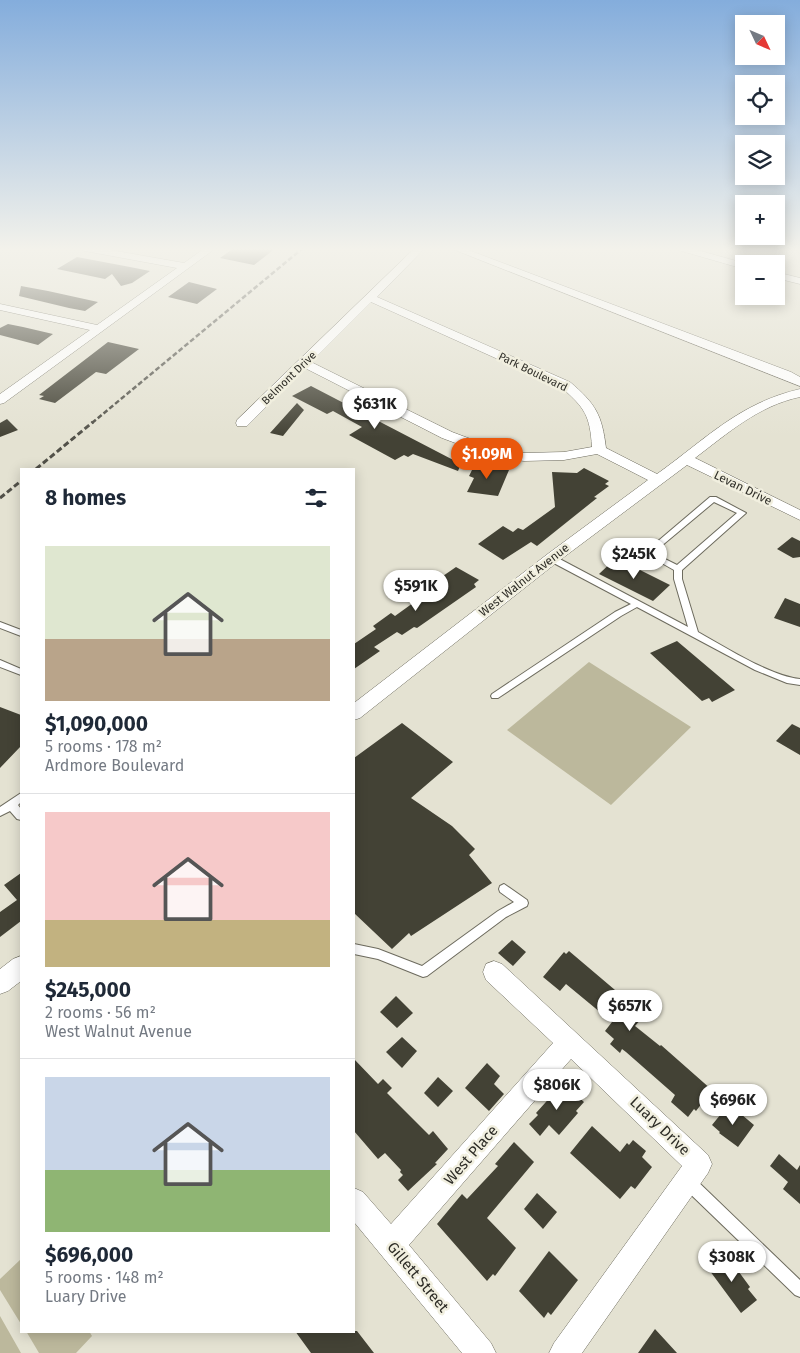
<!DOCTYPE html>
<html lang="en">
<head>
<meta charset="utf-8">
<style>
  body { margin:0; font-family:"Fira Sans",sans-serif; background:#f2f2f3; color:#1f2937; height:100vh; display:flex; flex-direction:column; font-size:19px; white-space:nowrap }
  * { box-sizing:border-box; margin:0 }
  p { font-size:16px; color:#747a83 }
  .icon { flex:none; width:28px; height:28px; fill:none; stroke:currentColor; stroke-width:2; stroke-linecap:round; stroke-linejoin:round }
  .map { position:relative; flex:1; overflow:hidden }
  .sheet { position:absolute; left:20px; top:468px; width:335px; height:865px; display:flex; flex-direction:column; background:#fff; border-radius:0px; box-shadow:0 2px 12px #0003 }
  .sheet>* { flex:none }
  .needle { width:32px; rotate:134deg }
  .tools { position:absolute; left:735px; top:15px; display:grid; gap:10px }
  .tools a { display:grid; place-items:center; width:50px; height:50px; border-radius:0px; background:#fff; box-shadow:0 2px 12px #0003; font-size:25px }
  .price { position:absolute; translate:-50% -42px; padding:0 11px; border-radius:18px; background:#fff; color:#222; font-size:16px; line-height:32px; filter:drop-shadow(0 1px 2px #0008) }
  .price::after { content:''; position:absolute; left:50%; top:30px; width:15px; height:11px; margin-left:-8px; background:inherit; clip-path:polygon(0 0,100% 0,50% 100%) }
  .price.active { background:#ea580c; color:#fff }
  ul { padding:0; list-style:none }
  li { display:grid; align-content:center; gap:10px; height:265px; padding:0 25px }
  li+li { border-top:1px solid #e0e1e3 }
  li span { display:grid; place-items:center; height:155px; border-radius:0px; color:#555 }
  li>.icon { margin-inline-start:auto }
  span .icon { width:90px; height:90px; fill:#fffc; stroke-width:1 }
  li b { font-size:21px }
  h2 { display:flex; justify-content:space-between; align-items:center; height:60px; padding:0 25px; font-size:21px }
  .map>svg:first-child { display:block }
  .green { fill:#bcb89c }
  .building { fill:#434235 }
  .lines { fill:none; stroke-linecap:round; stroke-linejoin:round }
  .service-casing { stroke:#6d6b5e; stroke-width:2 }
  .minor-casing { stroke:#6d6b5e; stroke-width:1 }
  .service { fill:#fff; fill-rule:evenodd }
  .minor { fill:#fff; fill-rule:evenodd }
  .rail-far1 { stroke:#525149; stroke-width:2.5; stroke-dasharray:5 2.5; stroke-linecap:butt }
  .rail { stroke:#525149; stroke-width:3; stroke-dasharray:6 3; stroke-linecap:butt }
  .labels { text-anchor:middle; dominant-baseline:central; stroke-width:5; stroke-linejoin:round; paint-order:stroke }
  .far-street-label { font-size:11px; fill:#2d2c26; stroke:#f1efdf }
  .street-label { font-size:12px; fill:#2d2c26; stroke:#f1efdf }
  .near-street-label { font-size:15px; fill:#2d2c26; stroke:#f1efdf }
</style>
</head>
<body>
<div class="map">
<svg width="800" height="1353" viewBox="0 0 800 1353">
  <rect width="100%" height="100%" fill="#e4e2d2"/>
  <!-- green -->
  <path class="green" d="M589 662 691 727 611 805 507 730Z
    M21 1259V1324L0 1290V1279Z
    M0 1316 21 1353H0Z
    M26 1331H89L92 1336 76 1353H39Z"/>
  <!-- building -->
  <path class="building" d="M234 248H276L254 265 220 258Z
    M77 257 130 267 150 271 132 283 121 286 112 274 105 279 57 269Z
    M189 282 217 289 197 304 168 297Z
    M21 286 48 291 98 302 85 311 69 308 19 296Z
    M8 324 23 327 53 334 38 345 0 335V328Z
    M108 342 139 349 106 374 96 372 55 403 39 399 44 396 39 395Z
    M311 386 461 464 458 471 413 454 408 457 404 455 395 460 349 435 362 427 333 411 327 414 292 396Z
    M297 403 304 410 283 436 270 433Z
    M7 419 18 430 0 437V423Z
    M476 462 489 465 487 467 509 470 498 496 467 492 474 478 469 476Z
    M584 468 609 481 605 484 609 486 594 497 597 498 537 546 531 542 503 560 478 544 503 526 513 532 518 528 523 530 555 507 552 472 577 473Z
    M792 537 800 541V557L793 558 777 549Z
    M616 558 670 585 653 601 599 574Z
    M456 567 479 580 474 584 476 587 417 628 414 627 402 635 397 632 374 647 380 651 354 669V644L376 629 373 626 391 613 395 616 431 590 427 587Z
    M785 598 800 604V627L774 618Z
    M677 641 735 690 712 702 709 698 702 701 650 653Z
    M0 707 21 715V746L0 768Z
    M402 723 453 762 411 798 452 826 475 849 469 855 492 883 411 936 409 933 392 949 354 913V758Z
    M792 724 800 728V755L776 741Z
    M21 873V921L0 937V912L17 900 4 885Z
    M512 940 526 952 513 966 498 953Z
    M569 951 615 990 612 994 642 1018 635 1026 660 1046 661 1045 712 1090 696 1111 694 1109 688 1117 671 1102 675 1095 626 1052 622 1049 620 1053 610 1044 614 1039 605 1031 612 1022 566 984 560 991 543 977 564 952 566 954Z
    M396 996 413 1013 397 1028 380 1012Z
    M402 1037 417 1051 402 1068 386 1052Z
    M354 1059 378 1084 383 1079 392 1088 387 1093 429 1135 433 1131 448 1149 435 1163 437 1164 408 1191 398 1180 403 1175 400 1172 401 1170 385 1153 378 1159 354 1131Z
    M487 1063 500 1076 494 1084 504 1094 489 1111 465 1088Z
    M438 1077 453 1091 438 1107 424 1093Z
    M563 1083 584 1102 576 1111 578 1113 559 1135 549 1125 540 1136 529 1124 538 1115 536 1113Z
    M729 1104 754 1125 738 1147 719 1133 720 1132 712 1125Z
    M592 1126 620 1152 627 1143 629 1145 633 1140 646 1151 642 1157 652 1167 635 1189 631 1186 620 1199 570 1153Z
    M514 1142 534 1162 487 1218 516 1248 495 1276 493 1274 487 1281 437 1224 462 1194 467 1199 498 1166 495 1164Z
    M779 1154 797 1170 800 1165V1204L783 1189 788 1182 770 1166Z
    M537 1193 557 1212 543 1229 524 1209Z
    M549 1251 578 1280 551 1315 548 1312 544 1318 519 1291Z
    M725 1253 750 1287 748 1289 757 1300 741 1313 707 1267Z
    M655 1329 677 1353H638Z
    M295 1331H357L374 1353H311Z"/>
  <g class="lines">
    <!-- service casing -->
    <g class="service-casing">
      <path id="service" d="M710 497H716L746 513 682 570V579L698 632C725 647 770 676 800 679V685L787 683 755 670 637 607 621 616 498 698H492L491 696 492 694 615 612 631 604 548 560 547 558 548 556H554L688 627 674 579V570L644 553ZM714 502 737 513 677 565 653 553Z
        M0 622 21 630V636L0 628Z
        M0 660 21 669V675L0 667Z
        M21 793V802L18 805 21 809V820L17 819 10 811 0 816V807Z
        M504 884 527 900 528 903 527 906 506 917 427 976 423 977 378 959 354 954V944L378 949 422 966 498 911 514 902 500 892 499 889 500 886Z
        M688 1175 693 1177 800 1280V1297L795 1295 683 1187 681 1182 683 1177Z"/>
    </g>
    <!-- minor casing -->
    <g class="minor-casing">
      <path id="minor" d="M80 248H99L184 263 205 248H216L4 403 0 404V394L90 330 0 310V304L97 325 177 268 85 251Z
        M415 248H425L377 297 570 382C596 404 602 415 606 448L657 474C706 439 739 403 800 389V397C758 406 728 433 695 458L800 510V520L687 465 560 560 360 718 354 720V703L549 553 648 480 597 454 564 460 524 461 493 457 442 438 305 368 247 426H237L236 423 237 420ZM371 302 562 388C585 408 590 416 592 447L564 452 524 453 500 450 452 432 311 362Z
        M450 248H463L791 372 800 377V386Z
        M676 248H690L747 264H744V269L678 250Z
        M776 272 800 278V284L776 278Z
        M21 956V981L8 991 0 994V969L13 959Z
        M494 961 502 964 708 1155 712 1164 708 1173 582 1353H549L554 1343 682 1166 571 1059 409 1245 491 1343 496 1353H462L354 1222V1188L363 1192 391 1224 553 1043 486 980 483 972 486 964Z"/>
    </g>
    <!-- service -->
    <use href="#service" class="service"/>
    <!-- minor -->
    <use href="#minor" class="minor"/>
    <!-- rail-far1 -->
    <path class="rail-far1" d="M92 423 303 248"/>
    <!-- rail -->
    <path class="rail" d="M36 469 93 422
      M0 498 21 481"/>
  </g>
  <!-- sky -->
  <linearGradient id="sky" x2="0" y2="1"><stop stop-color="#84addc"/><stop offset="0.57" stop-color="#f3f2eb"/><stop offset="1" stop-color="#f3f2eb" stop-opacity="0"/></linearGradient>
  <rect width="800" height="437" fill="url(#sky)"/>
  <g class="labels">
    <!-- far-street labels -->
    <g class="far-street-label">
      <text transform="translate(533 372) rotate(26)">Park Boulevard</text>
      <text transform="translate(289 378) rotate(-44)">Belmont Drive</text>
    </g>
    <!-- street labels -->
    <g class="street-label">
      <text transform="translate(743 488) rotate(26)">Levan Drive</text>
      <text transform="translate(524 580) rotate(-38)">West Walnut Avenue</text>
    </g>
    <!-- near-street labels -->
    <g class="near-street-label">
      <text transform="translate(660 1126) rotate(44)">Luary Drive</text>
      <text transform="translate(471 1155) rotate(-49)">West Place</text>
      <text transform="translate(418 1277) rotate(50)">Gillett Street</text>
    </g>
  </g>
</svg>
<div class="tools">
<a><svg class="needle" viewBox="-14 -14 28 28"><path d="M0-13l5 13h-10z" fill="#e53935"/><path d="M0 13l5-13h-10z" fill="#747a83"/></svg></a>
<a><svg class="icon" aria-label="locate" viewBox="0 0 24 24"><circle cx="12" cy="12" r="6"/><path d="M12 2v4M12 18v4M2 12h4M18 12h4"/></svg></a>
<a><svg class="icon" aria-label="layers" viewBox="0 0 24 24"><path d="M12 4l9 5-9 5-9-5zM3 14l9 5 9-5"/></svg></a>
<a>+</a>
<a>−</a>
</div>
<b class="price" style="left:375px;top:430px">$631K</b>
<b class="price active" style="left:487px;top:480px">$1.09M</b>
<b class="price" style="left:634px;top:580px">$245K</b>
<b class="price" style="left:416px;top:612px">$591K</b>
<b class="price" style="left:630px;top:1032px">$657K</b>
<b class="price" style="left:557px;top:1111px">$806K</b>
<b class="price" style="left:733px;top:1126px">$696K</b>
<b class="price" style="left:732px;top:1283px">$308K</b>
<section class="sheet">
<h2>8 homes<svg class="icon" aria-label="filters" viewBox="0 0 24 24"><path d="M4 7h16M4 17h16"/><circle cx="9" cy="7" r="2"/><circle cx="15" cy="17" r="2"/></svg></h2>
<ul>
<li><span style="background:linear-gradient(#dfe7d0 60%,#b9a48a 0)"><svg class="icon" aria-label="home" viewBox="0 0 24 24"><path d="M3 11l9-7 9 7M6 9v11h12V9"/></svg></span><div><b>$1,090,000</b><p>5 rooms · 178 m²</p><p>Ardmore Boulevard</p></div></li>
<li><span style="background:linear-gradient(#f6c9c9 70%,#c2b280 0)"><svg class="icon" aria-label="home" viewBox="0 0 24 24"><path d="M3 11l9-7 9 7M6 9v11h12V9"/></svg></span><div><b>$245,000</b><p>2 rooms · 56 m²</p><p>West Walnut Avenue</p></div></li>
<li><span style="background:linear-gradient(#c9d6e8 60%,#8fb573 0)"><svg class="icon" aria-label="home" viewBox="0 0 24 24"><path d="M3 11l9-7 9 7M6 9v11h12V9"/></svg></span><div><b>$696,000</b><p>5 rooms · 148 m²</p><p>Luary Drive</p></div></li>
</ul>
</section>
</div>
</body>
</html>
